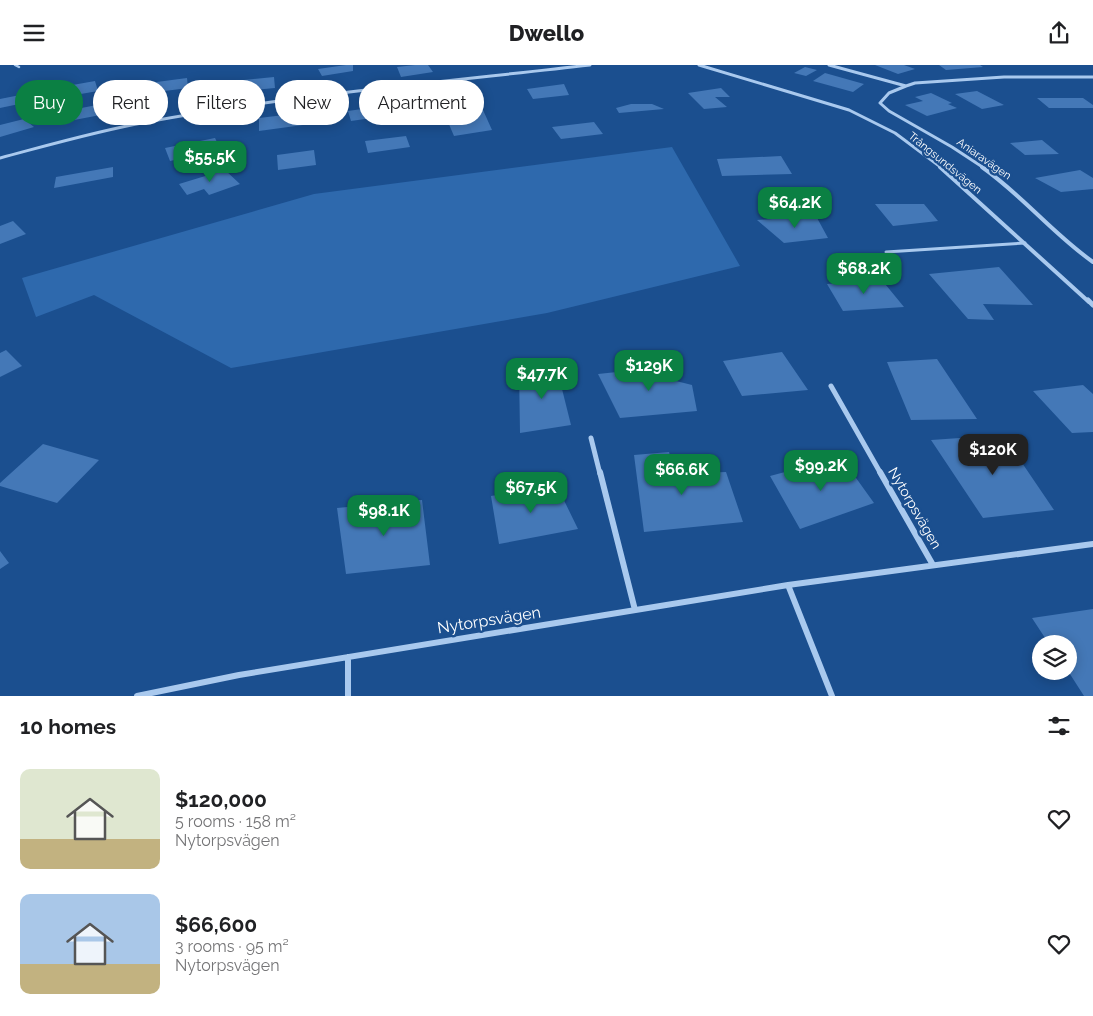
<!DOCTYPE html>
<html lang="en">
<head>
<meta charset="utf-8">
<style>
  body { margin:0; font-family:Raleway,sans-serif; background:#f6f6f6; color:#202124; height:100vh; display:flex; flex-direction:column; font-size:19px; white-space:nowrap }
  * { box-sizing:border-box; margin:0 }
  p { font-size:16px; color:#757577 }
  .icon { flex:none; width:28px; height:28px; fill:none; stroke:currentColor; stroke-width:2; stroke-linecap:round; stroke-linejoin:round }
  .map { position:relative; height:631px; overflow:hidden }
  .side { display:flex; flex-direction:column; background:#fff; flex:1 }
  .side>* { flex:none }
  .guide { position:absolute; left:15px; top:15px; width:500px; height:45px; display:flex; gap:10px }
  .fabs { position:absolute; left:1032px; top:570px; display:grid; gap:10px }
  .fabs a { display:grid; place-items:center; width:45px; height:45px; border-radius:50%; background:#fff; box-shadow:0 2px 12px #0003; font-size:25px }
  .price { position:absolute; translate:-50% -42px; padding:0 11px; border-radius:10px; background:#0b8043; color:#fff; font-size:16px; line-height:32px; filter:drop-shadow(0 1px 2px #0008) }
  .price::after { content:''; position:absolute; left:50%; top:30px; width:15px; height:11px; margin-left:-8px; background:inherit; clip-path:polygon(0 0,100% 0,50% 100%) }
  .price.selected { background:#222; color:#fff }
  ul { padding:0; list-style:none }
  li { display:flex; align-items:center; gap:15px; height:125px; padding:0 20px }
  li span { display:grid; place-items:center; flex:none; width:140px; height:100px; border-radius:10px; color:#555 }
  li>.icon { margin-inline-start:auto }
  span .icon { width:60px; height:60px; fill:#fffc; stroke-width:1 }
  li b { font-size:21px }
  h2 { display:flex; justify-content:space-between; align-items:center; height:60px; padding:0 20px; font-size:21px }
  .pill { padding:0 18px; border-radius:22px; background:#fff; box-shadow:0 2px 12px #0003; font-size:18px; line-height:45px }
  .pill.selected { background:#0b8043; color:#fff }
  header { display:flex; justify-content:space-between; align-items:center; height:65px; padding:0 20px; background:#fff; font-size:22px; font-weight:800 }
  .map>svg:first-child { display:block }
  .green { fill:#2e69ad }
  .building { fill:#4478b7 }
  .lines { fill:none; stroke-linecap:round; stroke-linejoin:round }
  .service-far1 { stroke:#a9c9ee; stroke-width:2.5 }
  .service { stroke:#a9c9ee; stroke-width:3 }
  .minor-far3 { stroke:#a9c9ee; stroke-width:3 }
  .minor-far2 { stroke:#a9c9ee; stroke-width:4 }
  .minor-far1 { stroke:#a9c9ee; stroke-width:5 }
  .minor { stroke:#a9c9ee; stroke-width:6 }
  .labels { text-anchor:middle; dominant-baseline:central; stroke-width:5; stroke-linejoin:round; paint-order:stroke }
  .far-street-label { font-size:11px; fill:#fff; stroke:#1b4f8f }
  .street-label { font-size:14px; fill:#fff; stroke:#1b4f8f }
  .near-street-label { font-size:16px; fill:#fff; stroke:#1b4f8f }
</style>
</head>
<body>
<header><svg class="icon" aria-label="menu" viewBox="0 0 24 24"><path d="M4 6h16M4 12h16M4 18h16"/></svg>Dwello<svg class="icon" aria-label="share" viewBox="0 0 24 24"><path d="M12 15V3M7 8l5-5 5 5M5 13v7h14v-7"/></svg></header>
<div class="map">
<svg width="1093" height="631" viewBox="0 0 1093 631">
  <rect width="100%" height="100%" fill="#1b4f8f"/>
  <!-- green -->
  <path class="green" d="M672 82 740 201 547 248 231 303 94 230 36 252 22 213 314 129Z"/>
  <!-- building -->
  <path class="building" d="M346 0H353V6L322 11 318 4Z
    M415 0H428L433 7 401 12 397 2Z
    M875 0H904L915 4 898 9Z
    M939 0H980L983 2 946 5Z
    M805 2 817 5 806 11 794 8Z
    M825 8 864 19 853 27 813 16Z
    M274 12 275 23 234 27V16Z
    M187 13 188 23 149 28V18Z
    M95 16 98 26 52 34 50 24Z
    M564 19 569 30 533 34 527 24Z
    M721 23 730 32H715L727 42 704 44 688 28Z
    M977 26 1004 40 982 44 955 29Z
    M931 28 952 38 948 39 957 43 927 51 905 40 923 36 915 32Z
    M20 30 24 38 0 43V34Z
    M1037 33H1083L1093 40V43H1049Z
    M112 37 116 47 69 56 66 46Z
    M631 39H652L664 44 619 48 616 43Z
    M389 40 393 50 351 56 348 46Z
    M483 45 492 65 454 71 445 50Z
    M301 48 303 60 259 66V53Z
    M24 54 34 62 0 72V60Z
    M594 57 603 69 561 74 552 62Z
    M406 71 410 82 368 88 365 76Z
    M215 73 221 85 170 96 165 83Z
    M1042 75 1059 89 1025 90 1010 78Z
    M314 85 316 100 278 105 277 90Z
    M781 91 792 109 722 111 717 94Z
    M113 102V112L54 123 56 112Z
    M225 105 240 119 209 130 204 124 187 130 179 119Z
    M1080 105 1093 113V124L1061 127 1035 113Z
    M875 139H924L938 156 893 161Z
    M816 151 828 173 784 178 757 155Z
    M13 156 26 169 0 179V161Z
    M999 202 1033 240 983 239 994 255 968 254 929 209Z
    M881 214 904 242 843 246 827 219Z
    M6 285 22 301 0 312V288Z
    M782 287 808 325 742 331 723 296Z
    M937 294 977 354 911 355 887 297Z
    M672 298 676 316 692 320 697 346 620 353 598 309 645 304Z
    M556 300 571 360 520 368 519 305Z
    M1083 320 1093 329V367L1072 368 1033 326Z
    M1003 370 1054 445 983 453 931 375Z
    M43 379 99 395 57 438 0 421V418Z
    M669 387 675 409 726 407 743 457 644 467 634 390Z
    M841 392 874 438 800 464 770 411Z
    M556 419 578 464 499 479 491 431Z
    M422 435 430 500 346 509 337 443Z
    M0 486 9 498 0 504Z
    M1093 544V631H1084L1068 606 1069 579H1049L1032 553Z"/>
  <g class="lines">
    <!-- service-far1 -->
    <path class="service-far1" d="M15 0 19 2"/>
    <!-- service -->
    <path class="service" d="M886 187 1025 178"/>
    <!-- minor-far3 -->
    <path class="minor-far3" d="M699 0 849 45 895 68 942 103
      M829 0 906 21 889 28 880 38 889 46 952 82 984 103
      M906 21 915 18 1004 12H1093
      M0 93C49 80 97 66 147 57 293 30 442 17 590 0"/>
    <!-- minor-far2 -->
    <path class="minor-far2" d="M940 102 1089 237
      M982 102C1022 130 1053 169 1093 197"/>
    <!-- minor-far1 -->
    <path class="minor-far1" d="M1088 235 1093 240
      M831 321 881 409
      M591 373 600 409"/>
    <!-- minor -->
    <path class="minor" d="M600 407 635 545
      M880 407 933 500
      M788 520 832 631
      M348 592V631
      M137 631 239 610 788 520 1093 479"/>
  </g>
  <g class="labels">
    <!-- far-street labels -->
    <g class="far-street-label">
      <text transform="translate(984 94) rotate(35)">Aniaravägen</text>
      <text transform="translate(945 98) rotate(39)">Trångsundsvägen</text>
    </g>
    <!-- street labels -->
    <g class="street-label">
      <text transform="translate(915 443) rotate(60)">Nytorpsvägen</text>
    </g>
    <!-- near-street labels -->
    <g class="near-street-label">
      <text transform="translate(489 555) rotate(-9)">Nytorpsvägen</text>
    </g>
  </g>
</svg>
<div class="fabs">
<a><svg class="icon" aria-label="layers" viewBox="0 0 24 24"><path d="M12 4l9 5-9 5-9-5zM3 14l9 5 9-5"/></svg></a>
</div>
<b class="price" style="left:210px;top:118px">$55.5K</b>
<b class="price" style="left:795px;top:164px">$64.2K</b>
<b class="price" style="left:864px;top:230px">$68.2K</b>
<b class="price" style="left:649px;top:327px">$129K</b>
<b class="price" style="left:542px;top:335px">$47.7K</b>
<b class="price selected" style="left:993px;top:411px">$120K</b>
<b class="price" style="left:821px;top:427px">$99.2K</b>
<b class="price" style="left:682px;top:431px">$66.6K</b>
<b class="price" style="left:531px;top:449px">$67.5K</b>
<b class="price" style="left:384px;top:472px">$98.1K</b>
<div class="guide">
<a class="pill selected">Buy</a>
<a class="pill">Rent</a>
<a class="pill">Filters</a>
<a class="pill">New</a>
<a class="pill">Apartment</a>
</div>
</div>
<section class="side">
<h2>10 homes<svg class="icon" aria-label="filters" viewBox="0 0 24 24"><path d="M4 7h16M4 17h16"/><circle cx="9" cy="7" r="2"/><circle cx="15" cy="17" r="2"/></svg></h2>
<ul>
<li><span style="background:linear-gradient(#dfe7d0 70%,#c2b280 0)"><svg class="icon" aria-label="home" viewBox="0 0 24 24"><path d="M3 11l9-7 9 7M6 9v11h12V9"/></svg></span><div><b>$120,000</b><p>5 rooms · 158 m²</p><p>Nytorpsvägen</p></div><svg class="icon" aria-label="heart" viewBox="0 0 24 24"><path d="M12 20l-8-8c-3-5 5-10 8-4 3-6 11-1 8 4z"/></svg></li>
<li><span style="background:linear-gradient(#a9c7e8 70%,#c2b280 0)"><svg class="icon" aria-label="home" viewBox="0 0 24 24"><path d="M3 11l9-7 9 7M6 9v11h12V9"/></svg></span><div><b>$66,600</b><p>3 rooms · 95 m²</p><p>Nytorpsvägen</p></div><svg class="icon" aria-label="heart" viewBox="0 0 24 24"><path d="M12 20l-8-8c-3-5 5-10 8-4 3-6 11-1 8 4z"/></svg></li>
</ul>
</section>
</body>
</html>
